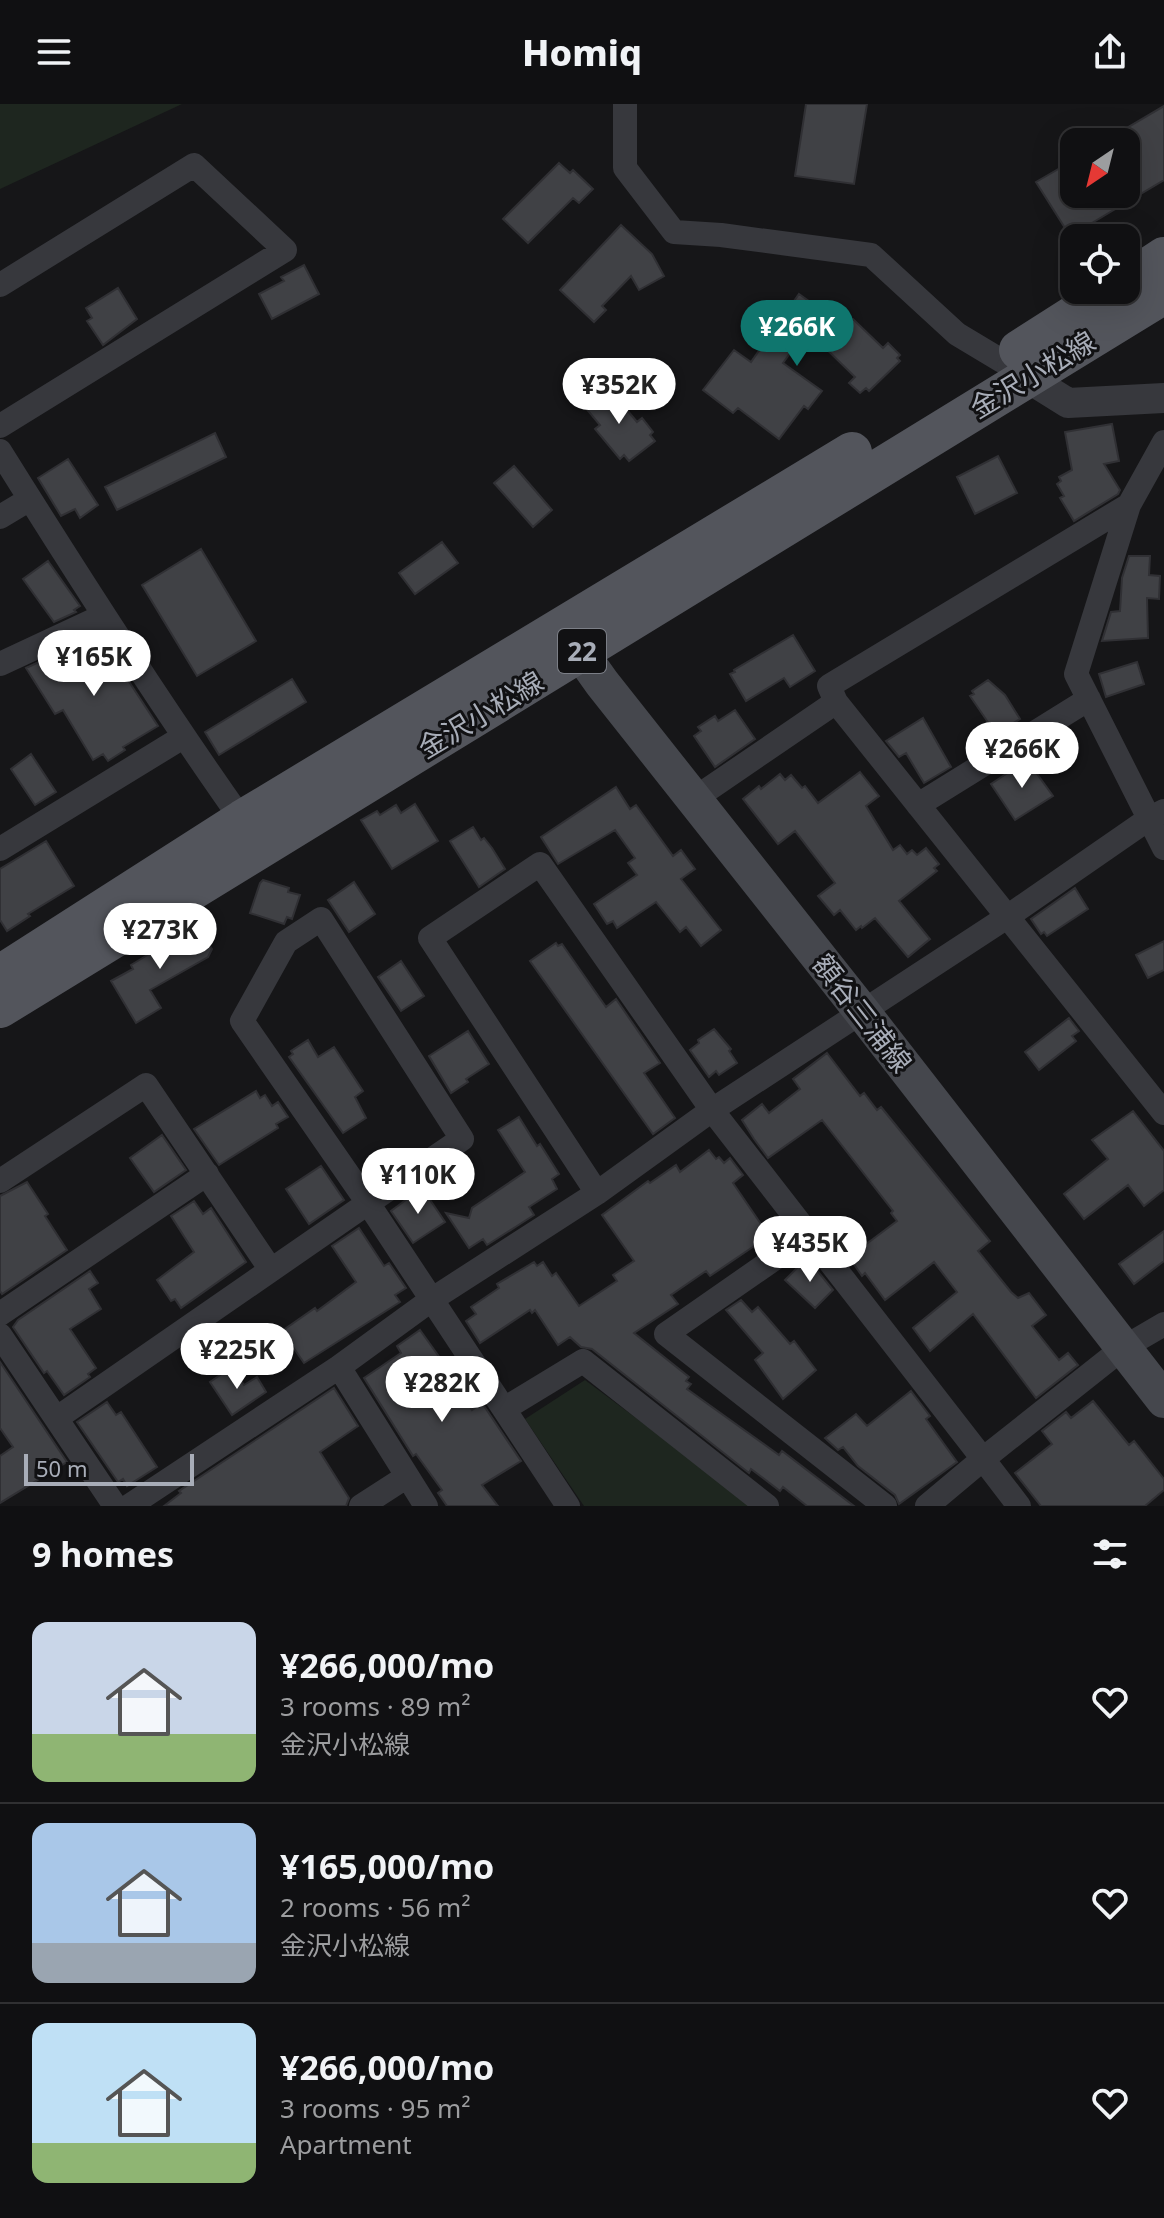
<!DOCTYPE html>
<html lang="en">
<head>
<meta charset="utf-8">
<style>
  body { margin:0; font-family:"Noto Sans","Noto Sans JP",sans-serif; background:#19191b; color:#f1f3f6; height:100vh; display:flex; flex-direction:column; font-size:30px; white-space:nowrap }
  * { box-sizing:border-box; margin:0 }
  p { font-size:26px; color:#9c9d9f }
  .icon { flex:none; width:44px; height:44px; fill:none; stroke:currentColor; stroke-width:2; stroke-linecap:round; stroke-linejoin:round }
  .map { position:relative; height:1402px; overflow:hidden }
  .details { display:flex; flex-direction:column; background:#101012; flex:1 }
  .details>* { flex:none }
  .needle { width:52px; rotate:215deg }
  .tools { position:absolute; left:1060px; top:24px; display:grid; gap:16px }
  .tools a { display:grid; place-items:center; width:80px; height:80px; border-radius:16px; background:#101012; box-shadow:0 8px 32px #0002,0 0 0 2px #303032; font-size:40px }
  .scale { position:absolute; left:24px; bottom:20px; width:170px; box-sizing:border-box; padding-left:8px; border:4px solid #a8adb8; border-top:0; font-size:22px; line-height:28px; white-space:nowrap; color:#a8adb8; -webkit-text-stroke:6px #111113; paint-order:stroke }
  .price { position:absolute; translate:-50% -68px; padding:0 18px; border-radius:28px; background:#fff; color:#222; font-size:26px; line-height:52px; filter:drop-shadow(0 2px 4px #0008) }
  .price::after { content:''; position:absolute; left:50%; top:48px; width:24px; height:18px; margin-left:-12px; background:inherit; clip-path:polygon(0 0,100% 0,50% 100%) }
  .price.selected { background:#0f766e; color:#fff }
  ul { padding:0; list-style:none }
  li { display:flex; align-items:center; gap:24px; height:200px; padding:0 32px }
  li+li { border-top:2px solid #303032 }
  li span { display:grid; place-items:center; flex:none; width:224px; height:160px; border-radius:16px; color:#555 }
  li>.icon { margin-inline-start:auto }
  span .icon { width:96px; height:96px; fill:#fffc; stroke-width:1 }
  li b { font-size:34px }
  h2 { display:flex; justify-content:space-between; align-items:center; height:96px; padding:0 32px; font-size:34px }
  header { display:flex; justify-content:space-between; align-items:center; height:104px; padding:0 32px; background:#101012; font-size:36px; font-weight:800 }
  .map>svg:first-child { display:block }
  .green { fill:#1e261f }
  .building { fill:#404145; stroke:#303034; stroke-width:2 }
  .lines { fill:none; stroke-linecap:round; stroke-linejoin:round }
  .minor { stroke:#37383d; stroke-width:24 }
  .tertiary { stroke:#37383d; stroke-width:30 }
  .secondary { stroke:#45474d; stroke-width:36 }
  .primary { stroke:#53555c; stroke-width:40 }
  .labels { text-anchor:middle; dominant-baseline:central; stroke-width:6; stroke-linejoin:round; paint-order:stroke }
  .shield { fill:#111113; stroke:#7b7e86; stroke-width:2 }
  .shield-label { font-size:26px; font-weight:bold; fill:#a8adb8 }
  .street-label { font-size:28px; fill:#a8adb8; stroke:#111113 }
</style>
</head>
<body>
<header><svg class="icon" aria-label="menu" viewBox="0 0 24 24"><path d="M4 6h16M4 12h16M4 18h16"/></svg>Homiq<svg class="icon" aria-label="share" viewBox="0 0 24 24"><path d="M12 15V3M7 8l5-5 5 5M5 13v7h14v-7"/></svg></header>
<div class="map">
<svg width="1164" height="1402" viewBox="0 0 1164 1402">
  <rect width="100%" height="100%" fill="#161618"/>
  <!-- green -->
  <path class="green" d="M0 0H182L0 85Z
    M585 1276 754 1402H584L525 1315Z"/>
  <!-- building -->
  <path class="building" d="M806 0H867L854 80 795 72Z
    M1164 2V76L1070 132 1036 78 1074 56V90H1126V38H1103Z
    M559 59 570 69 573 66 593 85 579 99 573 94 528 139 503 115Z
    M621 121 652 150 664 172 639 186 631 172 602 202 606 206 594 218 560 186Z
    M304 161 319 190 272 215 259 190 284 177 281 173Z
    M118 184 137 215 103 241 87 217 92 214 86 204Z
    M799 190 844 222 853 215 883 244 888 239 900 251 897 254 900 257 869 287 866 284 860 289 849 279 855 273 807 226 783 259 822 287 808 305 804 302 779 335 738 304 733 309 703 286 734 246 751 258Z
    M608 283 637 318 642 314 653 328 650 331 655 337 629 357 624 351 620 355 595 325 600 321 584 302Z
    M1112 320 1119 357 1104 360 1120 386 1118 390 1074 417 1060 394 1064 392 1057 380 1061 377 1059 373 1072 366 1065 328Z
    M215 329 226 353 117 406 105 383Z
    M998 352 1017 389 975 410 957 373Z
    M68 355 98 401 80 414 75 405 61 412 38 374Z
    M514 362 552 406 533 423 494 379Z
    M442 438 458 459 415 490 399 469Z
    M201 445 256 537 197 572 142 481Z
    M1129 452H1150L1149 471 1160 472 1159 495 1147 494 1148 534 1102 537 1111 508 1120 507 1122 474Z
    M48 457 80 502 74 506 76 508 54 518 23 475Z
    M793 531 815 567 790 583 784 574 746 597 730 570 735 568 734 566Z
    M91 534 98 545 105 541 158 622 123 643 125 646 108 657 103 650 93 656 63 606 55 610 26 564Z
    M1137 558 1144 580 1106 593 1099 570Z
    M292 575 306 598 219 651 205 628Z
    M988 576 1005 591 1020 615 996 630 970 592 974 590 972 587Z
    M735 606 755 635 715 663 694 632 701 627 698 623 715 612 718 617Z
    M923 614 951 663 924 679 906 649 899 653 886 637Z
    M31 650 56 688 35 701 11 665Z
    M1027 656 1053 692 1015 716 991 680Z
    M860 668 879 692 866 702 893 746 900 741 907 750 912 746 917 751 926 744 939 760 934 764 937 767 899 797 930 835 908 853 875 814 862 824 861 822 856 826 840 806 834 811 818 792 835 779 795 727 778 740 743 695 759 682 761 685 780 670 785 676 791 671 802 684 805 682 818 699Z
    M616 683 630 705 636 701 673 752 681 746 695 765 681 775 721 826 701 842 686 823 680 828 656 798 617 824 613 817 607 820 594 800 637 771 628 759 635 754 615 726 558 760 541 733Z
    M415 700 438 737 392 765 361 716 377 707 380 711 396 701 401 709Z
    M473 723 481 736 484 734 492 744 505 765 479 783 450 737Z
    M46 737 74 782 28 810 30 812 7 827 0 816V765Z
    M263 776 289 784 288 788 300 791 292 815 287 813 284 820 250 809 260 779Z
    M354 778 375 810 349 828 328 796Z
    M1075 784 1088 805 1047 832 1044 828 1041 830 1031 815Z
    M194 819 212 845 208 853 150 886 161 904 136 919 111 877 133 865 131 861 167 839 165 837Z
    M1164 837V866L1148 874 1136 851Z
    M556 839 558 842 562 840 606 903 616 895 660 959 644 969 675 1014 653 1030 530 857Z
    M401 857 424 892 401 907 378 873Z
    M1069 914 1079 927 1072 932 1076 937 1039 966 1025 948Z
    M714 925 731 945 729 947 737 959 719 971 716 967 709 973 690 946 699 939 698 936Z
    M468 927 489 960 466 975 468 978 451 989 429 952Z
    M308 936 318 953 334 943 363 987 355 993 366 1014 343 1029 289 953 293 950 291 947Z
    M827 949 860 992 864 989 877 1006 881 1003 990 1137 978 1147 1011 1188 1018 1194 1029 1189 1046 1211 1032 1222 1059 1256 1068 1249 1078 1261 1036 1294 973 1210 930 1247 913 1224 957 1188 934 1158 885 1196 865 1169 862 1172 849 1153 897 1117 891 1109 893 1107 822 1016 768 1054 754 1035 742 1016 762 1000 769 1009 800 985 793 975Z
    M256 987 260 994 265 991 272 1002 278 998 288 1013 276 1020 278 1024 219 1061 194 1025Z
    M1133 1007 1164 1047V1086L1144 1102 1128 1081 1084 1115 1064 1090 1108 1055 1092 1036Z
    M519 1013 537 1042 540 1040 559 1070 552 1075 557 1085 529 1103 534 1111 517 1122 487 1141 483 1135 469 1144 446 1109 469 1114 472 1104 525 1068 498 1026Z
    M162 1031 186 1066 154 1088 130 1054Z
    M709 1046 716 1055 719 1053 724 1059 730 1054 743 1071 733 1079 767 1129 764 1131 766 1134 710 1172 706 1167 671 1191 678 1200 634 1229 689 1273 686 1277 691 1280 687 1285 779 1351 782 1347 854 1402H807L783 1383 780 1387 751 1365 749 1369 592 1245 581 1243 570 1233 558 1241 535 1206 532 1209 530 1206 480 1239 466 1217 476 1210 471 1203 499 1184 497 1180 534 1158 537 1162 543 1158 552 1172 556 1169 579 1202 617 1177 613 1171 634 1157 602 1111 648 1077 650 1079 676 1061 680 1068Z
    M321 1062 344 1096 309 1120 286 1085Z
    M27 1078 48 1110 45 1112 67 1146 2 1190 0 1187V1092Z
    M422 1084 445 1118 413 1139 391 1107Z
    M194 1097 203 1110 211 1104 246 1158 181 1204 175 1195 171 1197 157 1176 194 1148 171 1112Z
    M359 1124 384 1162 389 1159 406 1184 395 1191 400 1198 304 1259 282 1227 315 1204 317 1207 356 1178 332 1142Z
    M1164 1127V1157L1134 1180 1119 1160Z
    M807 1154 833 1186 815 1204 785 1176Z
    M90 1167 98 1179 89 1185 101 1205 70 1225 96 1264 88 1270 90 1273 64 1291 47 1267 44 1269 13 1223 18 1216Z
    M741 1196 752 1208 758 1203 790 1240 794 1237 816 1266 783 1295 755 1256 763 1249 726 1206Z
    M420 1226 450 1268 448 1270 472 1306 482 1299 521 1357 482 1381 498 1402H447L438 1389 442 1386 416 1350 413 1352 364 1274 401 1249 397 1242Z
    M0 1258 67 1358 0 1399V1352L13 1343 0 1324Z
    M232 1263 244 1281 257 1273 266 1288 232 1311 210 1278Z
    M334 1284 358 1322 320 1348 349 1394 346 1402H164L181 1389 179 1387Z
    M911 1287 930 1312 926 1315 957 1358 899 1400 895 1391 858 1362 843 1343 838 1346 825 1334 856 1310 867 1322Z
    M1093 1297 1129 1341 1134 1337 1164 1375V1386L1145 1402H1041L1015 1369 1052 1340 1042 1327 1066 1308 1071 1314Z
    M107 1298 116 1311 121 1308 157 1363 127 1382 123 1375 118 1378 77 1318Z"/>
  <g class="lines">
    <!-- minor -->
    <path class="minor" d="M625 0V64L674 128 721 131 871 151 957 230 1002 257
      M0 181 194 61 285 146 0 322
      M1164 338 1129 401 1076 570 1164 744
      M0 347C78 472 157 596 242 716
      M1129 401 829 582 836 598 1164 1009
      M0 413 30 395
      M0 560 103 512
      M694 695 836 598
      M918 701 1089 595
      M0 745 183 633
      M321 815 462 1035 368 1099 242 917 286 838Z
      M0 1077 146 981 271 1166
      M597 1089 430 834 540 760 712 1006 983 1355 1123 1244 1164 1220
      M810 1130 666 1230 885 1402
      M0 1210 207 1070
      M0 1231 115 1402
      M339 1263 426 1402
      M504 1305 583 1257 767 1402
      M57 1314 368 1099 568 1402
      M129 1402 339 1263 431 1196 597 1089 712 1006 1007 813 1150 714 1164 707
      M361 1402 406 1373
      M927 1402 983 1355 1019 1402"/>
    <!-- tertiary -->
    <path class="tertiary" d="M1012 264 1068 299 1164 294"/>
    <!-- secondary -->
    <path class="secondary" d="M565 527 602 579 863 909 1164 1296"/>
    <!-- primary -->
    <path class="primary" d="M1126 178 1164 153
      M1019 246 1113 186
      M0 871 242 716 852 348
      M0 904 1164 190"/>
  </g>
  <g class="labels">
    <!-- shield labels -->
    <rect class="shield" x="558" y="525" width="48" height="44" rx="6"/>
    <g class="shield-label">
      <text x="582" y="547">22</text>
    </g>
    <!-- street labels -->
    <g class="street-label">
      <text transform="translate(1032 270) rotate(-31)">金沢小松線</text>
      <text transform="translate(480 610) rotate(-31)">金沢小松線</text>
      <text transform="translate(863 909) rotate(52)">額谷三浦線</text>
    </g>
  </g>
</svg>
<div class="tools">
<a><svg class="needle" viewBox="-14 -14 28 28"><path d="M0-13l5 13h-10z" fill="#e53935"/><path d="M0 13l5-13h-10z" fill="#9c9d9f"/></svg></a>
<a><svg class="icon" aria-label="locate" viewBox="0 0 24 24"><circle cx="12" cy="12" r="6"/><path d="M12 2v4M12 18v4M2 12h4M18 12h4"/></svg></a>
</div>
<div class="scale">50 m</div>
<b class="price selected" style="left:797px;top:264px">¥266K</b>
<b class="price" style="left:619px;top:322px">¥352K</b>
<b class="price" style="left:94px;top:594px">¥165K</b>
<b class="price" style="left:1022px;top:686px">¥266K</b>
<b class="price" style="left:160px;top:867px">¥273K</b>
<b class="price" style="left:418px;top:1112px">¥110K</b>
<b class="price" style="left:810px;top:1180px">¥435K</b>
<b class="price" style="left:237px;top:1287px">¥225K</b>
<b class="price" style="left:442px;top:1320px">¥282K</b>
</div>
<section class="details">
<h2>9 homes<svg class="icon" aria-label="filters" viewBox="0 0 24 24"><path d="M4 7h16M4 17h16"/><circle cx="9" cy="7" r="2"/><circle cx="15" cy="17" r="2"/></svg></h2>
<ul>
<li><span style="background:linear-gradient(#c9d6e8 70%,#8fb573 0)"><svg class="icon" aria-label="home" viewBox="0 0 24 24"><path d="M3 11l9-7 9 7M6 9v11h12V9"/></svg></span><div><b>¥266,000/mo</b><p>3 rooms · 89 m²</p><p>金沢小松線</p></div><svg class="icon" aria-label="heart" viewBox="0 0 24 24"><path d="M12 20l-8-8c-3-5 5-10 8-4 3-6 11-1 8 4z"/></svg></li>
<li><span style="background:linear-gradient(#a9c7e8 75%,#9aa5b1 0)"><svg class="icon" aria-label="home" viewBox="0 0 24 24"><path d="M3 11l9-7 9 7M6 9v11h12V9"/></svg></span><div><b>¥165,000/mo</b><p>2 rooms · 56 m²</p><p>金沢小松線</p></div><svg class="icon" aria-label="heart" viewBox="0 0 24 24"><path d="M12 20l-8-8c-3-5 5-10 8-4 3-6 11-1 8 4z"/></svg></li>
<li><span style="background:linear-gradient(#bfe0f5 75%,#8fb573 0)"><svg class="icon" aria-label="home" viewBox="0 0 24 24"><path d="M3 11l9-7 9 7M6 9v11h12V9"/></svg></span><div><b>¥266,000/mo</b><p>3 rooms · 95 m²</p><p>Apartment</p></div><svg class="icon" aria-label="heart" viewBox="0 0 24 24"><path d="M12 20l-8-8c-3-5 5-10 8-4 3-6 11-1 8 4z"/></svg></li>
</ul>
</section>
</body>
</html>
